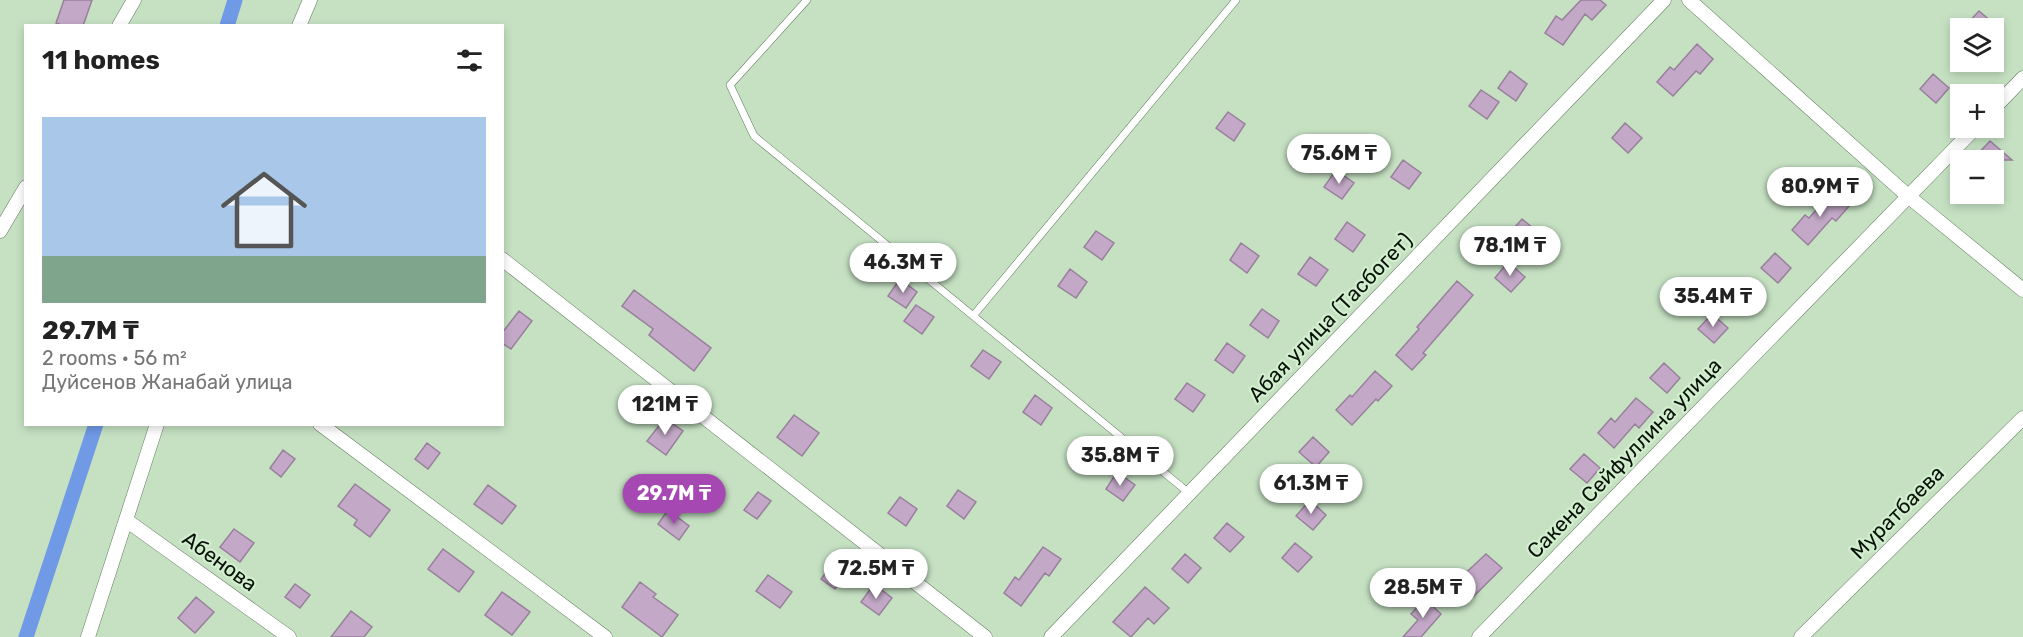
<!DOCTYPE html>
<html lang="en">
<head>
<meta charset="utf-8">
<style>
  body { margin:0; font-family:Rubik,sans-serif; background:#f6f6f6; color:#222; height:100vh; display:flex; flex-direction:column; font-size:22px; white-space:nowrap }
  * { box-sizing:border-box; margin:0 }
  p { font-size:20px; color:#767676 }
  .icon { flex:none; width:33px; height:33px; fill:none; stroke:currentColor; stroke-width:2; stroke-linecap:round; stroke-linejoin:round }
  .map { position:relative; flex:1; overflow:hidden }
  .side { position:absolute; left:24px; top:24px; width:480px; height:402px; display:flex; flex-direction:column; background:#fff; border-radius:0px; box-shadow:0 3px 9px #0003 }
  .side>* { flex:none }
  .buttons { position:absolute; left:1950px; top:18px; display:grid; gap:12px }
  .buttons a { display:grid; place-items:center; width:54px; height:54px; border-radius:0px; background:#fff; box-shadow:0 3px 9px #0003; font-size:30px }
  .price { position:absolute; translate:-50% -51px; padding:0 14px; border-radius:21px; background:#fff; color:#222; font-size:20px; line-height:39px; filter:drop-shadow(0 2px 3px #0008) }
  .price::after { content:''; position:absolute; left:50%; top:36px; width:18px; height:14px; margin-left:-9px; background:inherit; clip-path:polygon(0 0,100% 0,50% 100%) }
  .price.on { background:#a548b2; color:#fff }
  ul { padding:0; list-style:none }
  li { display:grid; align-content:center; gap:12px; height:318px; padding:0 18px }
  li+li { border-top:2px solid #e0e0e0 }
  li span { display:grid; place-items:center; height:186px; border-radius:0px; color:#555 }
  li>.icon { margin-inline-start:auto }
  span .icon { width:108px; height:108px; fill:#fffc; stroke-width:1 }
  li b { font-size:26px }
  h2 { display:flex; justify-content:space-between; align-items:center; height:72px; padding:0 18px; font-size:26px }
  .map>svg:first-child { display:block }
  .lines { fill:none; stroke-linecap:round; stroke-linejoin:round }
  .canal { stroke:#7099e6; stroke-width:15 }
  .building { fill:#c3a9c7; stroke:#987f9b; stroke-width:1.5 }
  .service-casing { stroke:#60795d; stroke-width:8 }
  .minor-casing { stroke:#60795d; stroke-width:15 }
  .service { stroke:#fff; stroke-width:7 }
  .minor { stroke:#fff; stroke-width:14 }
  .labels { text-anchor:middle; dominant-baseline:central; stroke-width:4.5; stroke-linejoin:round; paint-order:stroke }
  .street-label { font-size:21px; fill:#081207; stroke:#d2eecf }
</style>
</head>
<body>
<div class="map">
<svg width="2023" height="637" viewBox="0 0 2023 637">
  <rect width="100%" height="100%" fill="#c5e1c2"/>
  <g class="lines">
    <!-- canal -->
    <path class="canal" d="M227 26 235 0
      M26 637 96 424"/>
  </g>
  <!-- building -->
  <path class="building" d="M64 0H92L83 26H64L56 23Z
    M1581 0H1600L1606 5 1592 20 1585 14 1563 45 1545 33 1556 16 1562 20Z
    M1979 11 1999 28H1963Z
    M1697 44 1713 59 1700 74 1696 71 1673 96 1657 82 1670 67 1674 70Z
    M1510 71 1527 84 1516 101 1498 88Z
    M1933 74 1949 88 1936 103 1920 89Z
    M1481 90 1499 102 1487 119 1469 106Z
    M1228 112 1245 124 1234 141 1216 128Z
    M1625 123 1642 138 1628 153 1612 138Z
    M1990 141 2012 160H1972Z
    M1403 160 1421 173 1409 189 1391 177Z
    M1336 170 1354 183 1342 199 1324 187Z
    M1833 191 1849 206 1836 221 1832 218 1808 245 1792 230 1805 215 1809 218Z
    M1522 219 1539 233 1525 248 1509 234Z
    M1347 222 1365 235 1353 252 1335 239Z
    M1096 231 1114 243 1102 260 1084 247Z
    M1241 243 1259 256 1247 273 1230 260Z
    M1775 253 1791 268 1778 283 1761 268Z
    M1310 257 1328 270 1316 286 1298 274Z
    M1508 262 1525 277 1511 292 1495 278Z
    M1070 269 1087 282 1076 298 1058 286Z
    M900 279 917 292 906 308 888 296Z
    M1457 281 1473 295 1423 353 1426 355 1412 370 1396 355 1419 329 1417 327Z
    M634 290 711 348 694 371 649 335 653 329 622 306Z
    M916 305 934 317 922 334 904 321Z
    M1262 309 1279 321 1268 338 1250 325Z
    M519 311 532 321 511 349 502 343V333Z
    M1712 314 1728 328 1714 343 1698 329Z
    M1227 343 1245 356 1233 373 1215 360Z
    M983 350 1001 362 989 379 971 366Z
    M1664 363 1680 378 1667 393 1650 378Z
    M1375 371 1392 386 1378 401 1376 399 1352 425 1336 410 1350 395 1352 397Z
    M1187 383 1205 395 1193 412 1175 399Z
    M1035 395 1052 408 1041 425 1023 412Z
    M1636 398 1653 412 1639 428 1635 424 1614 448 1598 433 1611 418 1615 422Z
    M794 415 819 433 802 456 777 437Z
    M665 418 683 431 666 455 647 441Z
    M1313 437 1329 452 1316 467 1299 452Z
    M427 443 440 453 428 469 415 459Z
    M283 450 295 459 281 477 270 468Z
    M1584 454 1600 468 1587 483 1570 469Z
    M1117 472 1135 485 1123 501 1106 489Z
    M355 484 390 510 370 537 354 525 357 520 338 506Z
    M488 485 516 506 502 524 474 504Z
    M958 490 976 502 964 519 947 506Z
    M758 492 771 501 757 519 744 510Z
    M900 497 917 509 906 526 888 513Z
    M1310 500 1326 515 1313 530 1296 516Z
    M668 510 689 526 679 540 658 524Z
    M1227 523 1244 537 1230 552 1214 538Z
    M234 529 254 543 240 562 220 547Z
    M1295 543 1312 557 1298 572 1282 558Z
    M1043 547 1061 559 1049 576 1045 573 1021 606 1004 593 1015 577 1019 580Z
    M443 549 474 572 459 592 428 569Z
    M1185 554 1201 568 1188 583 1172 569Z
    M1486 554 1502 568 1473 597 1456 582Z
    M838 556 852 566 835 589 821 579Z
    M768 575 792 592 780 608 756 591Z
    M640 582 656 594 653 597 678 615 662 637 622 607Z
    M295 584 310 595 300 608 285 597Z
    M874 584 892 598 879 615 861 602Z
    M1145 587 1169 608 1154 624 1148 618 1131 637 1113 622Z
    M502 592 530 612 512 635 485 615Z
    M196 597 214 612 195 633 178 618Z
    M1425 599 1441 614 1421 637H1403L1418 620 1411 614Z
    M351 611 372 627 364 637H331Z"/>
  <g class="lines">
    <!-- service casing -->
    <g class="service-casing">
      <path id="service" d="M807 0 730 85 754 136 1189 493
        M973 316 1236 0"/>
    </g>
    <!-- minor casing -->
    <g class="minor-casing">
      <path id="minor" d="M1689 0 1908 196 2023 290
        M119 26 134 0
        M299 26 310 0
        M1994 108 2023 78
        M0 231 26 187
        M502 259 985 637
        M320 424 605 637
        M126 520 289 637
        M88 637 157 424
        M1051 637 1664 0
        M1479 637 1975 128
        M1801 637 2023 418"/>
    </g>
    <!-- service -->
    <use href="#service" class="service"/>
    <!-- minor -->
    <use href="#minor" class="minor"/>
  </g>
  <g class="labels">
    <!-- street labels -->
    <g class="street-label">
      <text transform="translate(1330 317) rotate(-46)">Абая улица (Тасбогет)</text>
      <text transform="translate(1624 458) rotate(-46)">Сакена Сейфуллина улица</text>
      <text transform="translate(1897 512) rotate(-45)">Муратбаева</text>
      <text transform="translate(220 561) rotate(36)">Абенова</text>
    </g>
  </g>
</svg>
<div class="buttons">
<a><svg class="icon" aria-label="layers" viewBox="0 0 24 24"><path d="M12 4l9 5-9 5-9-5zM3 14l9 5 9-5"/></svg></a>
<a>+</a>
<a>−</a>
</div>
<b class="price" style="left:1339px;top:185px">75.6M ₸</b>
<b class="price" style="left:1820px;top:218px">80.9M ₸</b>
<b class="price" style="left:1510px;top:277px">78.1M ₸</b>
<b class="price" style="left:903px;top:294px">46.3M ₸</b>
<b class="price" style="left:1713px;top:328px">35.4M ₸</b>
<b class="price" style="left:665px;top:436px">121M ₸</b>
<b class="price" style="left:1120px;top:487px">35.8M ₸</b>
<b class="price" style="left:1311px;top:515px">61.3M ₸</b>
<b class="price on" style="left:674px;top:525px">29.7M ₸</b>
<b class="price" style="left:876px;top:600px">72.5M ₸</b>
<b class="price" style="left:1423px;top:619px">28.5M ₸</b>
<section class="side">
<h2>11 homes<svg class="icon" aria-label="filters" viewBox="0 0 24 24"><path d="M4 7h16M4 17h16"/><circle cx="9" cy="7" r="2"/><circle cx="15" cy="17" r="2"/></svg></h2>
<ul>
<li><span style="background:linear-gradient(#a9c7e8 75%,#7fa58c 0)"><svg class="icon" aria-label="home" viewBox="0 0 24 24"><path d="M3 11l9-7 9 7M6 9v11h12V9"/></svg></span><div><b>29.7M ₸</b><p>2 rooms · 56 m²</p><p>Дуйсенов Жанабай улица</p></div></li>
</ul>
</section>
</div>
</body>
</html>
